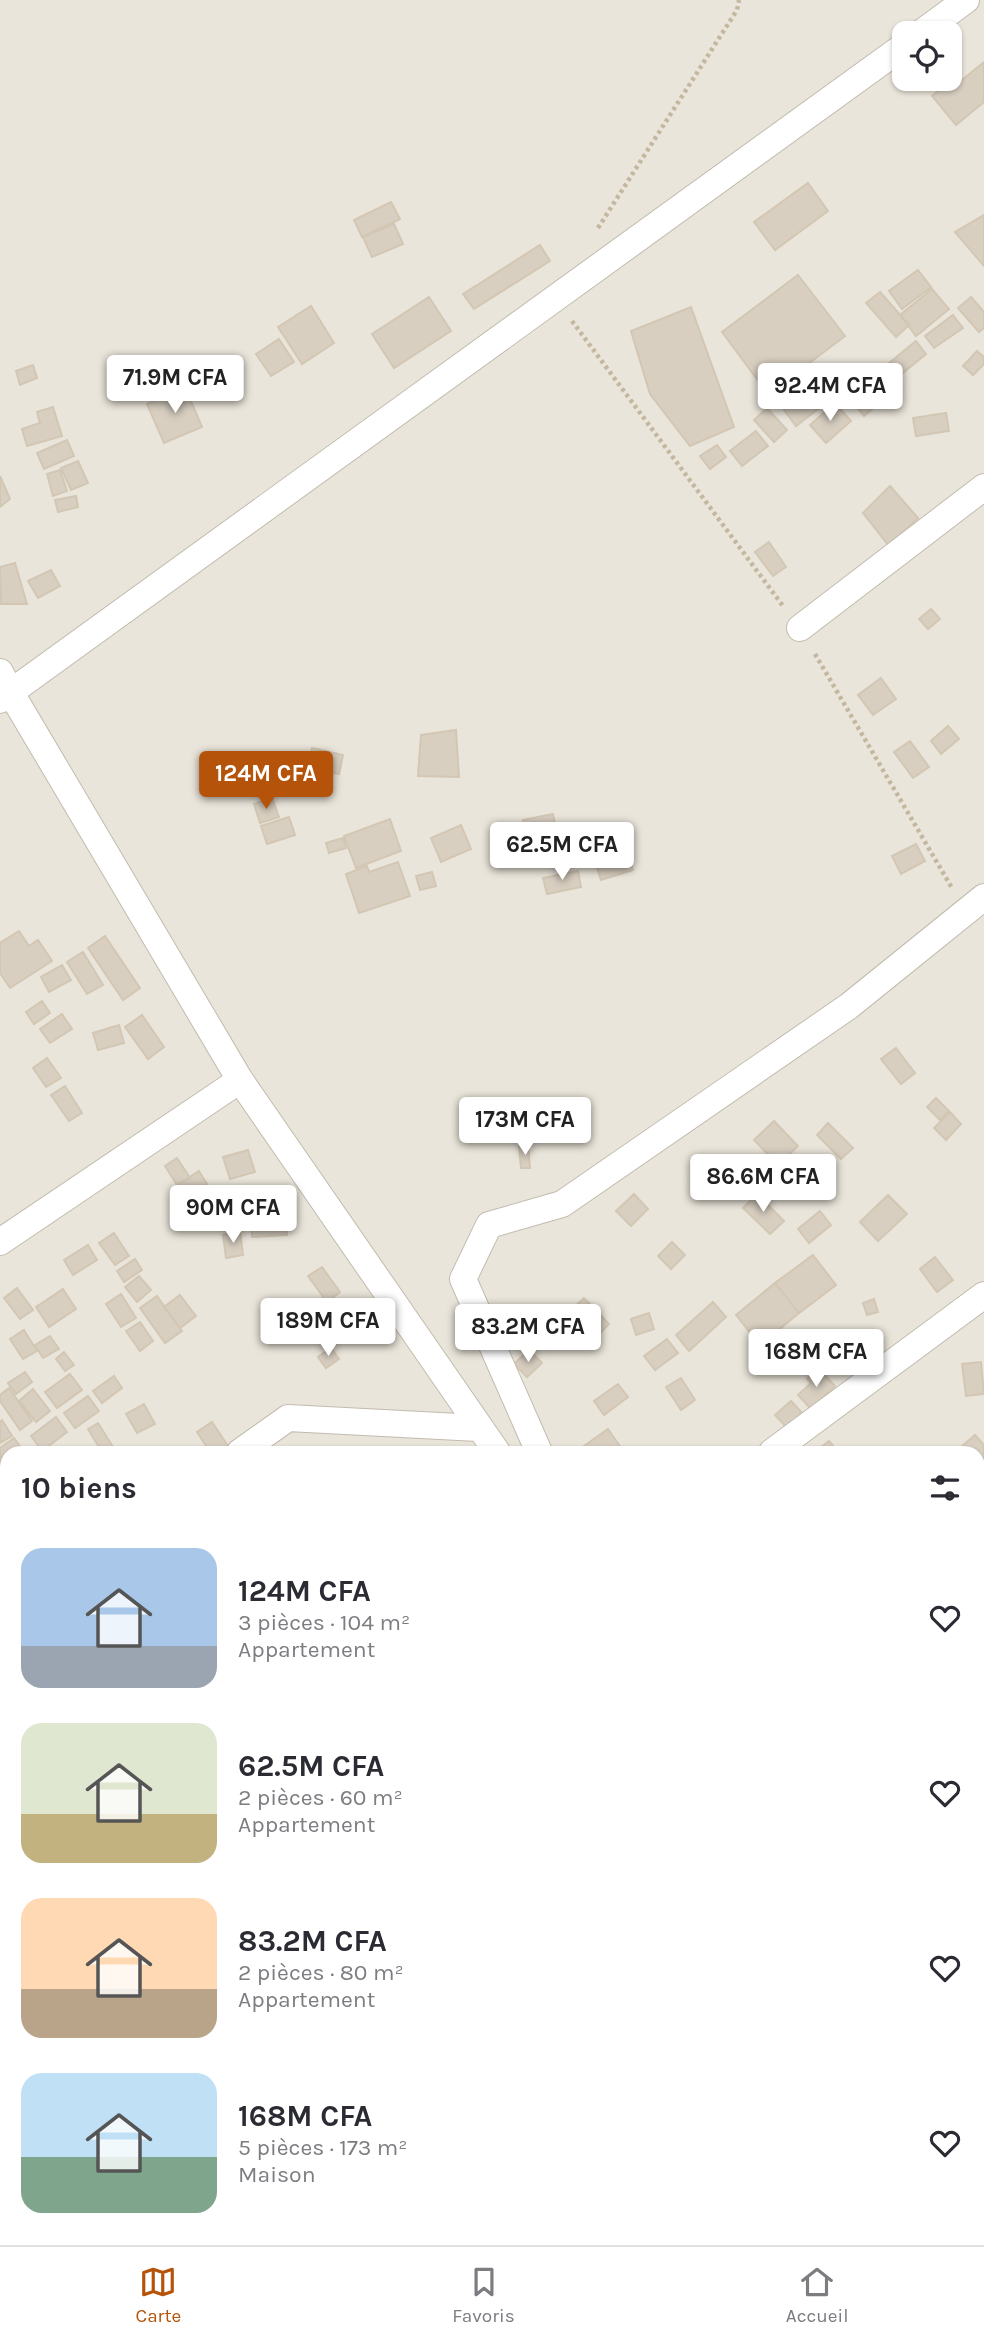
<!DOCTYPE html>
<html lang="fr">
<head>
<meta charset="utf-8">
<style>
  body { margin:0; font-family:Karla,sans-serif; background:#f7f7f7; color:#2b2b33; height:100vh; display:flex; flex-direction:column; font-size:26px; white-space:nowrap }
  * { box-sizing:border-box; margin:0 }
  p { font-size:23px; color:#7c7c81 }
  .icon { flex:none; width:38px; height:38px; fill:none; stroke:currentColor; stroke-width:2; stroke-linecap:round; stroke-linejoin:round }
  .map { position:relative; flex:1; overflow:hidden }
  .drawer { position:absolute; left:0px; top:1446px; width:985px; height:800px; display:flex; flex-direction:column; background:#fff; border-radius:21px 21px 0 0; box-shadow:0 2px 5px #0004 }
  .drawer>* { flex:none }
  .buttons { position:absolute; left:892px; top:21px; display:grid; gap:14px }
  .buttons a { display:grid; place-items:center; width:70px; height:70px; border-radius:14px; background:#fff; box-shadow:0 2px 5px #0004; font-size:35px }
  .price { position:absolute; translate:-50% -60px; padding:0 16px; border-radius:7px; background:#fff; color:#222; font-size:23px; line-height:46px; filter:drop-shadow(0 2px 4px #0008) }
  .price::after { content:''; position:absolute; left:50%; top:42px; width:21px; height:16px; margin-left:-10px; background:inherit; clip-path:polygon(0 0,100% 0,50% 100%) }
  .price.selected { background:#b45309; color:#fff }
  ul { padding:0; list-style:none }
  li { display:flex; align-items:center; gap:21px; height:175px; padding:0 21px }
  li span { display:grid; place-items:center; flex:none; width:196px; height:140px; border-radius:21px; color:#555 }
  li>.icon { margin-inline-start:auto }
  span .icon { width:84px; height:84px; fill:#fffc; stroke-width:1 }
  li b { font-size:30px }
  h2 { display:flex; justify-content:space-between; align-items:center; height:84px; padding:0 21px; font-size:30px }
  .dock { display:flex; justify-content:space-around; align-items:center; height:98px; border-top:2px solid #e1e1e2; background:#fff; font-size:19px; color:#7c7c81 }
  .dock a { display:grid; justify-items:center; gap:4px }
  .dock .selected { color:#b45309 }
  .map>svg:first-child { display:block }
  .residential { fill:#eae5da; fill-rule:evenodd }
  .building { fill:#d8cfc1; stroke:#d3c7b4; stroke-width:2 }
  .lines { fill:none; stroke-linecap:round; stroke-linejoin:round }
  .minor-casing { stroke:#c2bbae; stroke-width:28 }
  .path { stroke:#c4b79f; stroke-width:4.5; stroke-dasharray:3.5 3.5; stroke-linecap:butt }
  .minor { stroke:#fff; stroke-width:26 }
</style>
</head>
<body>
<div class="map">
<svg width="984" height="2245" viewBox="0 0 984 2245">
  <rect width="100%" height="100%" fill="#f6f3ec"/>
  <!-- residential -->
  <path class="residential" d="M0 0H984V2245H0ZM905 33H950V79H905ZM7 1452H978V2238H7Z"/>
  <!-- building -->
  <path class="building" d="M984 62V102L956 125 932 96 947 84 951 89Z
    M808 183 828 211 775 250 754 222Z
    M391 202 400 219 362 237 354 220Z
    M984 215V266L955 232Z
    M394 224 403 244 372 257 363 237Z
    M540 245 550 261 474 309 463 294Z
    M918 270 931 287 902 309 889 291Z
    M798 275 845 336 768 394 722 332Z
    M932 289 949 309 916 336 900 315Z
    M880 292 909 325 896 337 866 303Z
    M429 297 451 331 394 368 372 334Z
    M971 297 984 312V328L979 332 958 308Z
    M311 306 334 343 302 364 278 327Z
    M691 307 734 427 690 446 650 394 631 331Z
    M953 315 963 328 934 348 925 336Z
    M279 339 294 362 271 376 256 354Z
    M916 341 926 354 898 377 888 364Z
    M977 351 984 357V364L973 375 963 366Z
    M33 365 37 378 20 385 16 371Z
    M872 375 889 395 864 416 847 395Z
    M185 387 202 427 164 443 147 404Z
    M811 389 823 405 796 426 784 410Z
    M835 403 851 421 826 443 810 425Z
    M53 407 62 436 27 446 22 429 40 423 37 412Z
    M767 408 787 430 774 442 754 420Z
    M946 413 949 431 916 436 913 418Z
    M756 431 768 446 742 466 730 451Z
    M67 440 74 456 44 469 37 453Z
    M717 445 726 457 710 469 700 456Z
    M78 461 88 483 71 490 61 468Z
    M60 470 67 491 53 496 47 474Z
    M0 476 10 499 0 507Z
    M890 486 918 518 889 546 863 513Z
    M76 496 78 507 58 512 55 500Z
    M769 542 786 567 773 576 755 552Z
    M15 563 27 604H1L0 567Z
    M51 570 60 586 38 598 28 581Z
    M931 609 940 619 928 629 919 619Z
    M881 678 896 699 873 715 858 695Z
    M948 726 959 739 941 754 931 741Z
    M456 730 459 777 418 776 421 735Z
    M910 741 929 767 913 778 894 752Z
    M312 748 343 755 339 774 308 767Z
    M272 798 279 817 260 823 254 804Z
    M553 814 557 834 527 840 523 820Z
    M289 817 295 835 267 844 261 826Z
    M390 819 401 851 356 868 344 836Z
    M461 825 471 849 441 862 431 838Z
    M343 838 346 848 329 853 326 843Z
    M916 844 925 861 901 874 892 856Z
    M627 852 633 870 601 880 595 862Z
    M398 862 410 896 359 913 346 874 367 866 369 872Z
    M578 871 581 887 547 894 543 878Z
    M432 872 436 886 420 890 416 876Z
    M19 931 29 946 38 940 52 961 10 988 0 973V943Z
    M105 936 140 988 123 1000 88 948Z
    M83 952 103 985 87 994 67 962Z
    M62 965 71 980 49 992 41 977Z
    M42 1001 50 1013 34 1024 26 1012Z
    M62 1014 72 1029 50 1043 40 1029Z
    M142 1015 164 1047 148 1059 125 1027Z
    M119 1025 124 1043 98 1050 93 1033Z
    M896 1048 915 1073 901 1084 881 1059Z
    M47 1058 61 1078 46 1087 33 1068Z
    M65 1086 82 1113 69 1121 51 1095Z
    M936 1098 949 1111 940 1120 927 1107Z
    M950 1112 961 1124 946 1140 934 1128Z
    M774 1121 798 1146 778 1165 754 1140Z
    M828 1123 853 1148 841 1159 817 1135Z
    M528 1145 530 1168H521L519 1146Z
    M248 1150 255 1172 230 1179 223 1157Z
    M177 1158 190 1178 177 1185 165 1166Z
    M199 1171 207 1184 181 1200 173 1188Z
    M634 1194 648 1209 631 1226 616 1211Z
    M757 1194 784 1221 770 1234 743 1208Z
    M888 1195 907 1214 878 1241 860 1222Z
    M820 1211 831 1225 809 1243 798 1229Z
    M286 1217 287 1235 252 1237 251 1218Z
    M240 1232 243 1255 226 1258 223 1235Z
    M114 1233 129 1256 115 1265 99 1243Z
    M672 1242 685 1255 671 1269 658 1256Z
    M88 1245 97 1260 73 1275 64 1260Z
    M813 1255 836 1285 799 1313 775 1283Z
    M935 1257 953 1280 937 1292 920 1269Z
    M135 1259 142 1270 124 1282 117 1271Z
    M322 1267 340 1292 327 1302 308 1276Z
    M139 1276 151 1290 137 1302 125 1287Z
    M775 1283 799 1313 760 1345 736 1315Z
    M17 1288 33 1310 20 1319 4 1298Z
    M63 1289 76 1309 49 1327 36 1307Z
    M121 1294 136 1318 121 1327 106 1304Z
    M180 1295 196 1316 180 1328 164 1307Z
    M157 1296 182 1331 165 1343 140 1308Z
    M584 1298 609 1324 594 1339 568 1313Z
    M874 1299 878 1312 867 1315 863 1303Z
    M713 1302 726 1317 689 1351 676 1335Z
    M649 1313 654 1329 636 1335 631 1319Z
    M140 1322 153 1341 140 1351 126 1331Z
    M24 1330 37 1351 23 1359 10 1339Z
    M50 1336 59 1349 43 1358 35 1345Z
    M667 1339 678 1353 655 1370 644 1356Z
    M331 1348 339 1359 326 1368 318 1357Z
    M529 1350 542 1363 527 1377 514 1364Z
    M64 1352 74 1365 65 1371 56 1359Z
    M981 1362 984 1394 966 1396 962 1364Z
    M818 1368 835 1386 811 1409 798 1395 811 1383 807 1379Z
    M25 1372 32 1382 16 1394 8 1383Z
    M70 1374 82 1390 57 1408 45 1392Z
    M114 1376 122 1388 102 1403 93 1391Z
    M681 1378 695 1400 681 1410 666 1387Z
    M618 1384 628 1397 604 1415 594 1401Z
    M9 1388 32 1421 20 1430 0 1401V1395Z
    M33 1389 50 1411 36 1422 19 1401Z
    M88 1396 99 1411 75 1428 64 1413Z
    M791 1401 804 1415 789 1430 775 1415Z
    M144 1404 155 1424 137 1433 126 1414Z
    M56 1417 67 1432 42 1451 31 1436Z
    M2 1420 12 1436 0 1443V1422Z
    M212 1422 230 1449 225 1452H210L197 1432Z
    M98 1423 115 1450 111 1452H102L88 1429Z
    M608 1429 624 1452H583L580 1449Z
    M975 1435 984 1445V1472L978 1466V1452H966L961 1447Z
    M14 1438 24 1452H7V1464L1 1469 0 1448Z
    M829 1441 838 1452H815Z
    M978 1595 984 1602V1629L978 1633Z
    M470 2238H493L483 2245H460Z
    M716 2238H781L785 2245H704Z"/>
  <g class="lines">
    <!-- minor casing -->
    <g class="minor-casing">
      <path id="minor" d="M921 33 966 0
        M800 628 984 487
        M0 672 11 693 240 1080 497 1452
        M0 700 905 45
        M0 1242 240 1080
        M240 1452 288 1418 478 1428
        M539 1452 463 1279 489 1225 562 1204 849 1006 984 897
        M772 1452 984 1295
        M0 1624 7 1619
        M978 1709 984 1705
        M0 1786 7 1797
        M978 2104 984 2113
        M293 2238 298 2245"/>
    </g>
    <!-- path -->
    <path class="path" d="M598 228 737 10 739 0
      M572 321 783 606
      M815 654 952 888"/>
    <!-- minor -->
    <use href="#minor" class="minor"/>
  </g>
</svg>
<div class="buttons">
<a><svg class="icon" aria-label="locate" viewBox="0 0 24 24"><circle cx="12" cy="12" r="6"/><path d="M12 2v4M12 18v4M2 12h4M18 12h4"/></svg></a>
</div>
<b class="price" style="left:175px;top:415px">71.9M CFA</b>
<b class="price" style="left:830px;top:423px">92.4M CFA</b>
<b class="price selected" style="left:266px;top:811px">124M CFA</b>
<b class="price" style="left:562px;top:882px">62.5M CFA</b>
<b class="price" style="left:525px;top:1157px">173M CFA</b>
<b class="price" style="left:763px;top:1214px">86.6M CFA</b>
<b class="price" style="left:233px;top:1245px">90M CFA</b>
<b class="price" style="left:328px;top:1358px">189M CFA</b>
<b class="price" style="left:528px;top:1364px">83.2M CFA</b>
<b class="price" style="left:816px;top:1389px">168M CFA</b>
<section class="drawer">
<h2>10 biens<svg class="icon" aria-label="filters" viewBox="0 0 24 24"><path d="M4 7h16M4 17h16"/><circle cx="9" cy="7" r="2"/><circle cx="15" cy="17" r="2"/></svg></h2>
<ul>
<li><span style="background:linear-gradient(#a9c7e8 70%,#9aa5b1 0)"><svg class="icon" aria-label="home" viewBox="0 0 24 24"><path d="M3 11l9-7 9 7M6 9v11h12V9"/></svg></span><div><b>124M CFA</b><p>3 pièces · 104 m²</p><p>Appartement</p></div><svg class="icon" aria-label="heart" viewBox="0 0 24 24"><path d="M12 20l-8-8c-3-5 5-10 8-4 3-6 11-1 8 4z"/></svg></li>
<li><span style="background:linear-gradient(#dfe7d0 65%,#c2b280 0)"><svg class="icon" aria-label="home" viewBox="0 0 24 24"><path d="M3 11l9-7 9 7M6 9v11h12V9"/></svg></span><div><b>62.5M CFA</b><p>2 pièces · 60 m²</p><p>Appartement</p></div><svg class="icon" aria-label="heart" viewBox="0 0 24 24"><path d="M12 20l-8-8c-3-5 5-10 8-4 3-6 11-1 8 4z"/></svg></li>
<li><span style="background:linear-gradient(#ffd9b3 65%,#b9a48a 0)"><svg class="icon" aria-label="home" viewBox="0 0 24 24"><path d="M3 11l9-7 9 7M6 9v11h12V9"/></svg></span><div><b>83.2M CFA</b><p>2 pièces · 80 m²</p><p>Appartement</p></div><svg class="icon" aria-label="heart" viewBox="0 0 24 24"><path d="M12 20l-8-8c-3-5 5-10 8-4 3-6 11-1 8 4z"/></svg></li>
<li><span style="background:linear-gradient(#bfe0f5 60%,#7fa58c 0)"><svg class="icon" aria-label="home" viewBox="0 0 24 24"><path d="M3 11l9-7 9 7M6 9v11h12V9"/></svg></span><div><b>168M CFA</b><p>5 pièces · 173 m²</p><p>Maison</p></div><svg class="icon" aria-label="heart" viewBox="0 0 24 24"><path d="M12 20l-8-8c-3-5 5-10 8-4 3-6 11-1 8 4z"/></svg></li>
</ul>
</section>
</div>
<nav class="dock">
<a class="selected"><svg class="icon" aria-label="map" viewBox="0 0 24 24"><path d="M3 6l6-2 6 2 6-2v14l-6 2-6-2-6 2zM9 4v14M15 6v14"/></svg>Carte</a>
<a><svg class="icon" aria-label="saved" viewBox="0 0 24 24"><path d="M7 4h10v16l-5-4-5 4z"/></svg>Favoris</a>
<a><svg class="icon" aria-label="home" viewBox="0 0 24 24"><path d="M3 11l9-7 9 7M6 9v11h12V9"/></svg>Accueil</a>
</nav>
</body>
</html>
